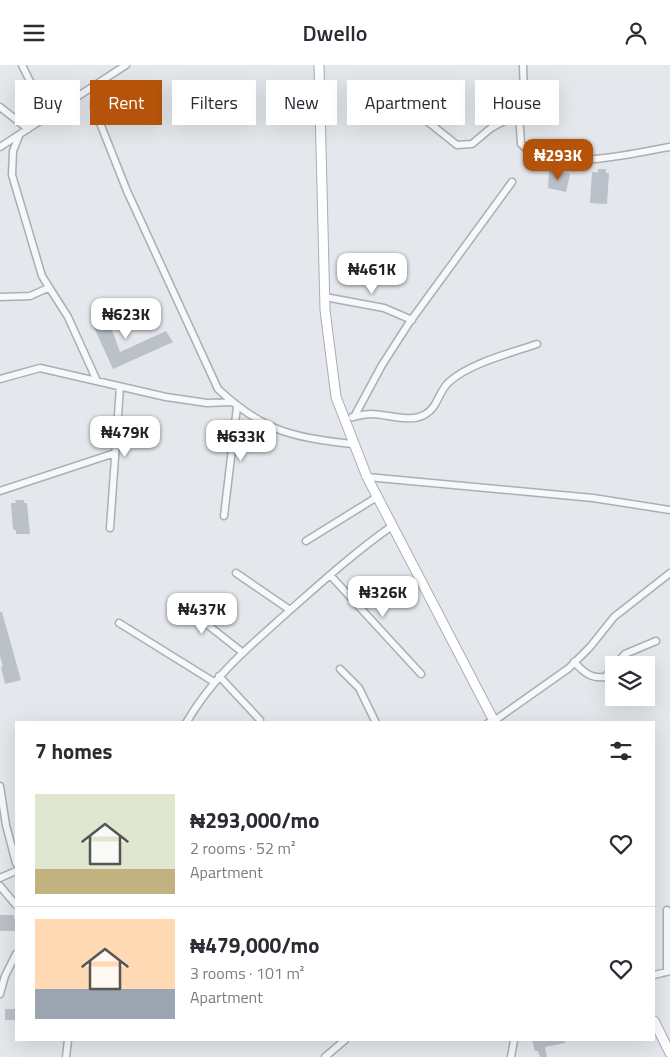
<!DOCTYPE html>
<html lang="en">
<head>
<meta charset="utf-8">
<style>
  body { margin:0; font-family:"Titillium Web",sans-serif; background:#f2f2f3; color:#2b2b33; height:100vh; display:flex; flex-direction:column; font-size:19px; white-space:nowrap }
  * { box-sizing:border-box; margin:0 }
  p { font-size:16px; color:#7c7c81 }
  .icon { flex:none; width:28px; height:28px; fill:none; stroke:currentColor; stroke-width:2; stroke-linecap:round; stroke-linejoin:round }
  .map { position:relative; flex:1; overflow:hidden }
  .panel { position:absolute; left:15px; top:656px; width:640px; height:320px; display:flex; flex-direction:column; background:#fff; border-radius:0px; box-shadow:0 5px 20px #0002 }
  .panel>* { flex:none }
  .top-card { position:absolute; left:15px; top:15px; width:640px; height:45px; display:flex; gap:10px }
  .controls { position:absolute; left:605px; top:591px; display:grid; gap:10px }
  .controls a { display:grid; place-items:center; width:50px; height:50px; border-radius:0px; background:#fff; box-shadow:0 5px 20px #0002; font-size:25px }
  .price { position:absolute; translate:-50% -42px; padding:0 11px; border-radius:10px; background:#fff; color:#222; font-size:16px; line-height:32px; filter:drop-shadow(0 1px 2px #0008) }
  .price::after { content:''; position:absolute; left:50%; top:30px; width:15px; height:11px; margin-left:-8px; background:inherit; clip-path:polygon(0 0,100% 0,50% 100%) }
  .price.current { background:#b45309; color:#fff }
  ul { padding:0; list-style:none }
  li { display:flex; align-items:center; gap:15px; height:125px; padding:0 20px }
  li+li { border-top:1px solid #e1e1e2 }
  li span { display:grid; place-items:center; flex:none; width:140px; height:100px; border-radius:0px; color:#555 }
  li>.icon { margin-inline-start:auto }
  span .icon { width:60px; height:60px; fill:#fffc; stroke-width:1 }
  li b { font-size:21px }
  h2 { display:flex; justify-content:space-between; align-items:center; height:60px; padding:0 20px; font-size:21px }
  .pill { padding:0 18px; border-radius:0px; background:#fff; box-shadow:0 5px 20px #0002; font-size:18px; line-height:45px }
  .pill.current { background:#b45309; color:#fff }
  header { display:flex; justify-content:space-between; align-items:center; height:65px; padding:0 20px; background:#fff; font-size:22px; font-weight:600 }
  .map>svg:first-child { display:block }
  .building { fill:#bbc1c8 }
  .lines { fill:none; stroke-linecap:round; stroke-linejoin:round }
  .minor-casing { stroke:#a9afb5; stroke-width:9 }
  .secondary-casing { stroke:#a9afb5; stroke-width:11 }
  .minor { stroke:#f6f8f9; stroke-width:6 }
  .secondary { stroke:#fff; stroke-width:9 }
</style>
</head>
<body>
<header><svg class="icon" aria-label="menu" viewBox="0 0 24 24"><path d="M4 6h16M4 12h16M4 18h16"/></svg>Dwello<svg class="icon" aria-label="person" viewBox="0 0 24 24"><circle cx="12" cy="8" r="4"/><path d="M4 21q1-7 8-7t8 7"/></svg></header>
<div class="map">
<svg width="670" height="992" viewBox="0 0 670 992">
  <rect width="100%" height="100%" fill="#e4e7eb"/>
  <!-- building -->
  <path class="building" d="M598 104H606V108H609L607 139 590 138 592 107H598Z
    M553 105 570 109 566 127 548 123 549 106Z
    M129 243 134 252 111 262 120 287 166 266 173 277 113 304 92 258Z
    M15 435H24V438H27L30 469H16V466L13 464 11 438H16Z
    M0 547H2L21 615 5 619 1 602 3 601 0 591Z
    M0 850H14V854H16L15 866H0Z
    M5 944H16V955H5Z
    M532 975H565V978L545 982 547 992H540L538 986H535Z"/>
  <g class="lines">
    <!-- minor casing -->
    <g class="minor-casing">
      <path id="minor" d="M22 0 47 51
        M95 20 94 43 127 126 218 324C263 366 293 373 353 379
        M0 42 28 64
        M519 48 521 79C551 110 632 88 670 82
        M418 49 457 80 472 79 491 63 519 48 524 35 523 0
        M19 71 13 86 12 110 42 211 68 252 97 316
        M0 82 126 0
        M0 232 30 231 48 223
        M325 232 384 243 412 255
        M0 314 40 303 166 332 207 338 233 337
        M352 352C358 351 364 349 371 349 387 349 409 358 424 350 438 343 438 327 449 317 470 298 511 288 537 279
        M354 352 382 300 409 258 512 117
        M367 412 593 433 670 445
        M0 426 115 388
        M224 451 237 342
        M110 463 120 322
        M306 476 377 432
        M236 508 290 545
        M330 510 421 609
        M176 535 242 587
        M119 558 214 617
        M574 597C584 607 590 614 605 612L614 602
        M615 600 625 589 656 576
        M340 604 359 623 376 658
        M219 611 260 655
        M186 658C215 609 248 583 289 546 323 516 355 487 392 461
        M488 658 494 656 569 603 590 582 614 552 670 508
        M0 721 6 760 16 798
        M0 813 16 806
        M0 821 16 840
        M667 845V907
        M654 910 670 906
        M0 929 5 911 16 889
        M66 992 68 975
        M325 992 345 975
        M511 992 514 975"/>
    </g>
    <!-- secondary casing -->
    <g class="secondary-casing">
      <path id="secondary" d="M319 0 325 245 336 332 367 412 495 658
        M654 956 670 988"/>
    </g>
    <!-- minor -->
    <use href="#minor" class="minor"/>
    <!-- secondary -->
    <use href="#secondary" class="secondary"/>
  </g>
</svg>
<div class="controls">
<a><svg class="icon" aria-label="layers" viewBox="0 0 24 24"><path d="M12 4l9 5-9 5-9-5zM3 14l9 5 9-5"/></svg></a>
</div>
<b class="price current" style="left:558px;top:116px">₦293K</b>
<b class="price" style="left:372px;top:230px">₦461K</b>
<b class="price" style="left:126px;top:275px">₦623K</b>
<b class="price" style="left:125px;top:393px">₦479K</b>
<b class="price" style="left:241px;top:397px">₦633K</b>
<b class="price" style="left:383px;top:553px">₦326K</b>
<b class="price" style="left:202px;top:570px">₦437K</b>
<div class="top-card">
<a class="pill">Buy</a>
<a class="pill current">Rent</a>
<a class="pill">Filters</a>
<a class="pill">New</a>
<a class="pill">Apartment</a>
<a class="pill">House</a>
</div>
<section class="panel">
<h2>7 homes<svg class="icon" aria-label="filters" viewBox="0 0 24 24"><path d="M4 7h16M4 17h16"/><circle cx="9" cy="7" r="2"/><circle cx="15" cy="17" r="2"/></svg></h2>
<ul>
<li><span style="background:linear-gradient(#dfe7d0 75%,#c2b280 0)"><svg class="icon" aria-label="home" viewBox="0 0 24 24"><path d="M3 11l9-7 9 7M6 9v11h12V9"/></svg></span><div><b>₦293,000/mo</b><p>2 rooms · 52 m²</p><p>Apartment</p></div><svg class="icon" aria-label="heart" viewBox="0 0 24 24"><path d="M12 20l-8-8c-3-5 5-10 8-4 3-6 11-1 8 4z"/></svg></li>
<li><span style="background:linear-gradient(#ffd9b3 70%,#9aa5b1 0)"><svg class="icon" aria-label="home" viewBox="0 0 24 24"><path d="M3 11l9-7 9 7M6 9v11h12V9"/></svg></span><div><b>₦479,000/mo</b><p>3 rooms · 101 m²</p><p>Apartment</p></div><svg class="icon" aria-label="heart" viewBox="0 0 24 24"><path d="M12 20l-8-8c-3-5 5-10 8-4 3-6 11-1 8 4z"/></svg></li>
</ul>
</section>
</div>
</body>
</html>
